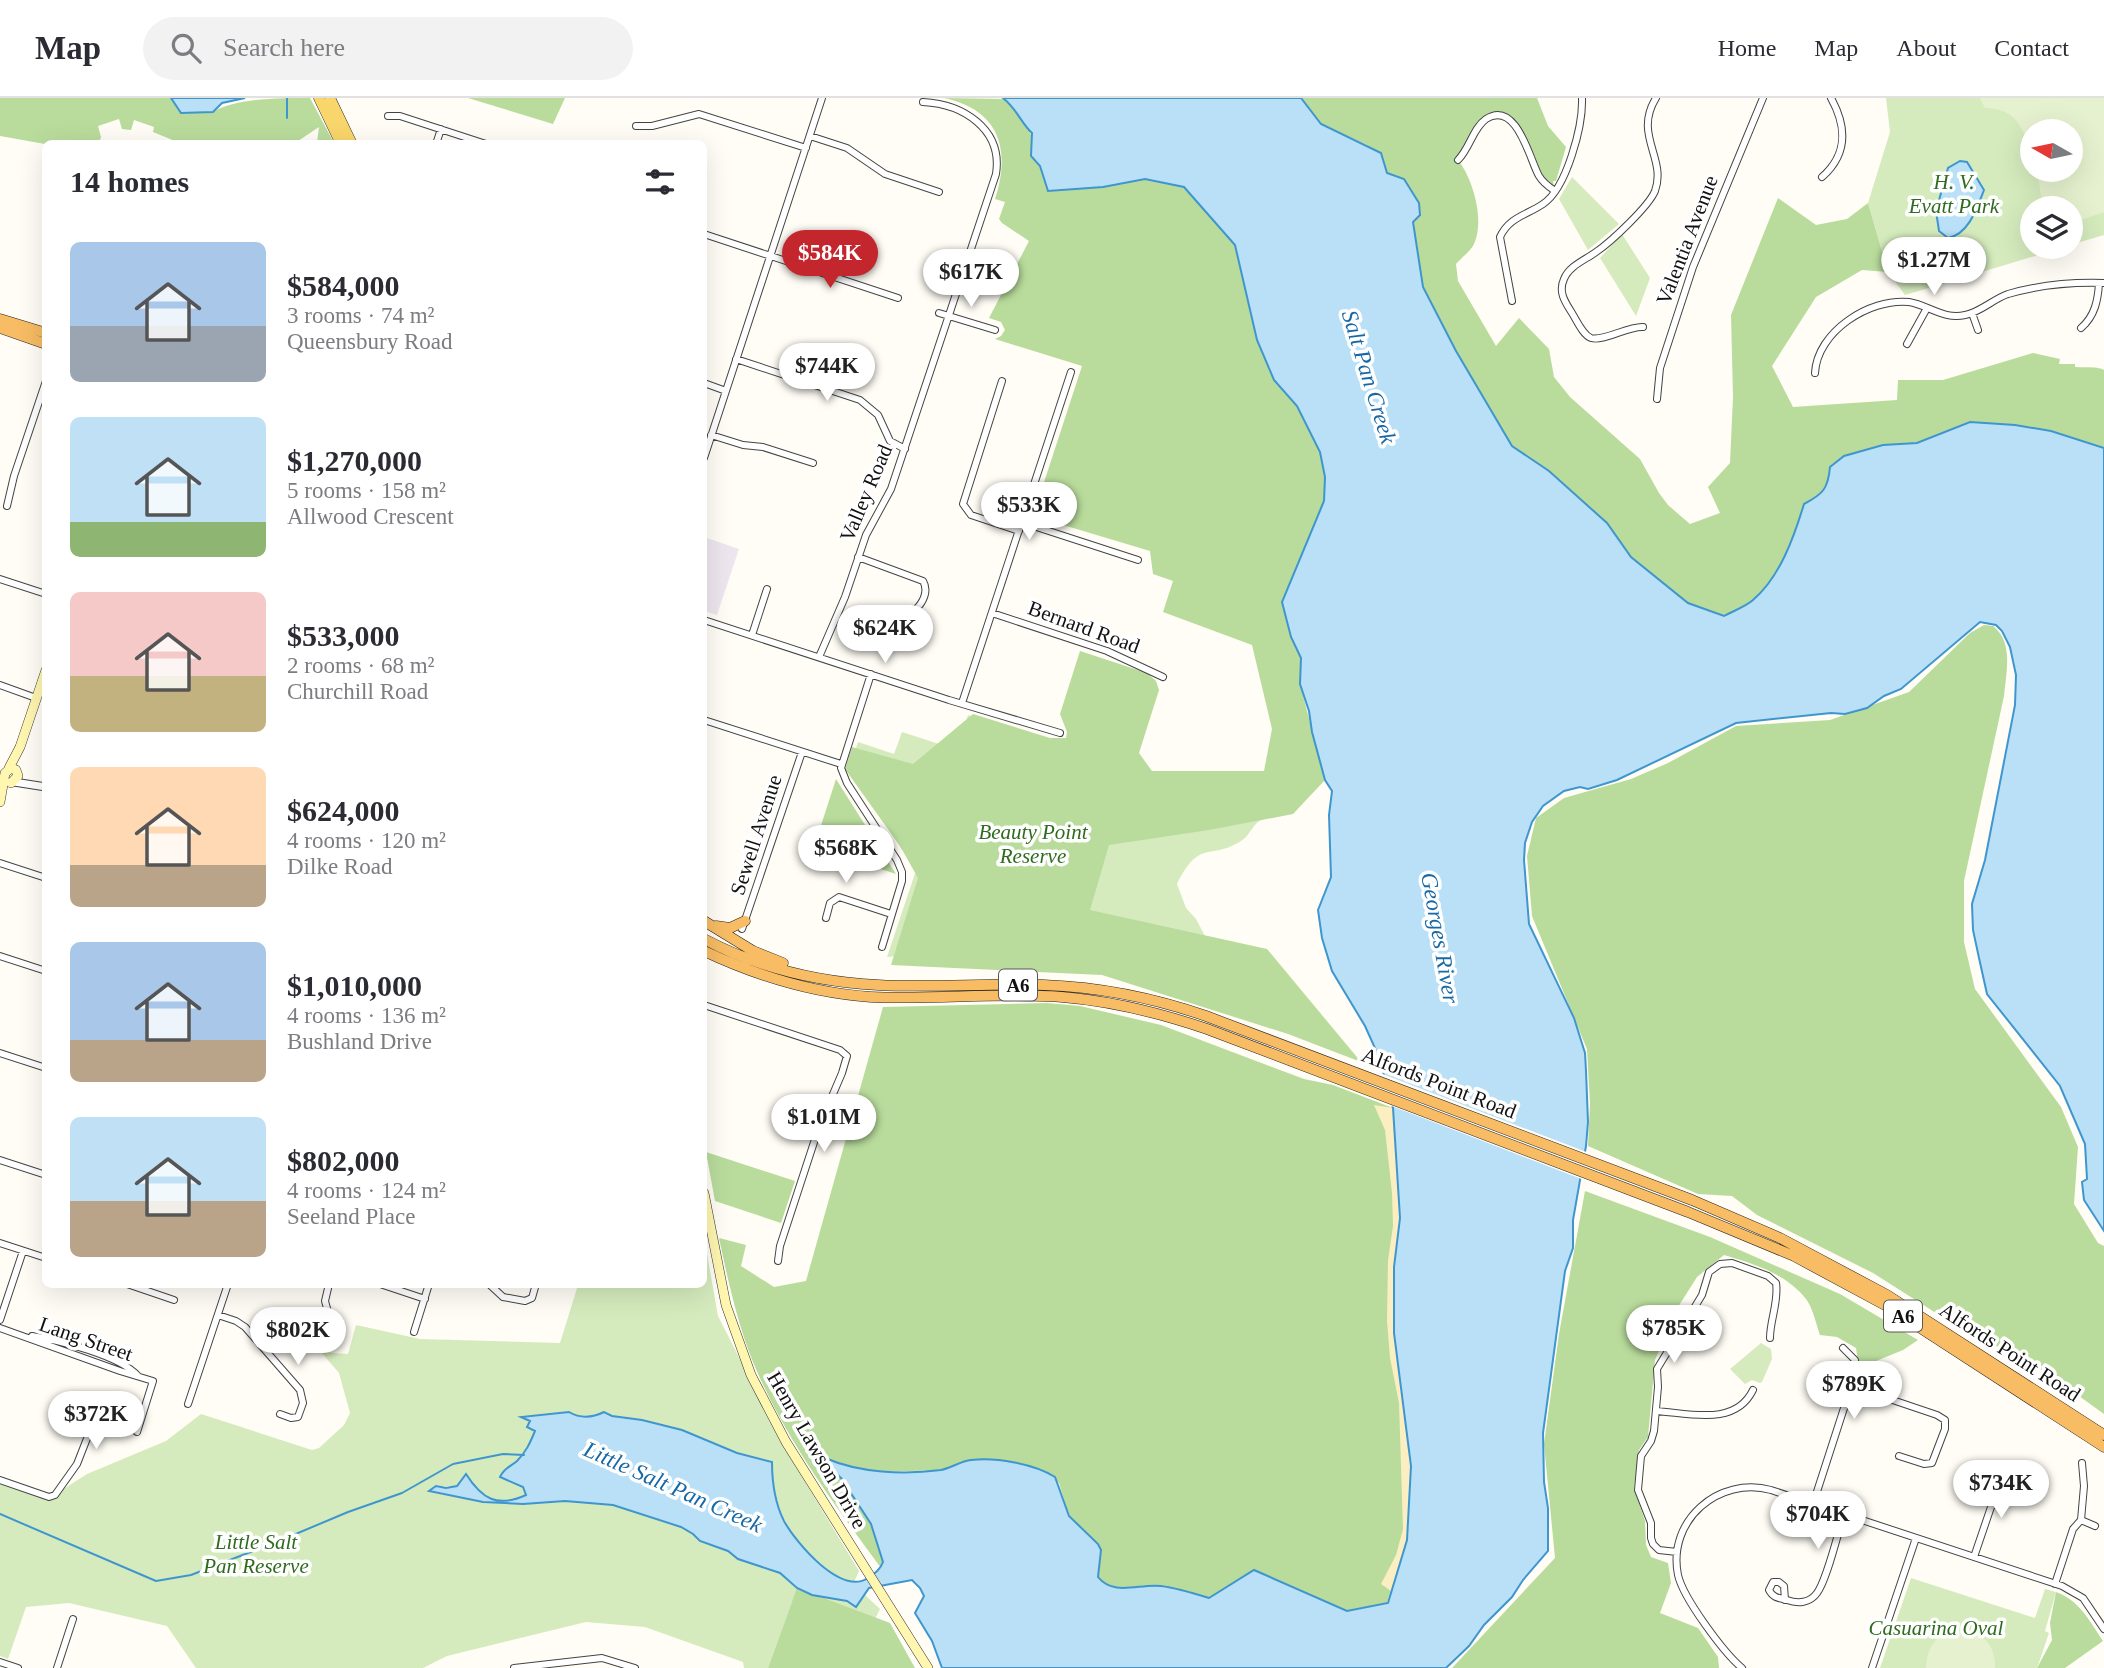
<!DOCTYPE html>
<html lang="en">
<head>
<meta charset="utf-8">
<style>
  body { margin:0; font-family:Georgia,serif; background:#f2f2f3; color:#2b2b33; height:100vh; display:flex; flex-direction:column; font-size:26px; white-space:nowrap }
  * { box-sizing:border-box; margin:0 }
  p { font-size:23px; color:#7c7c81 }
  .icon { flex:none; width:38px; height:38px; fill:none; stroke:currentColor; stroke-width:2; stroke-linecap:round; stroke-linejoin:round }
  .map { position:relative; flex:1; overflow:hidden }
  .sheet { position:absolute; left:42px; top:42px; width:665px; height:1148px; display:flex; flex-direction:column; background:#fff; border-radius:10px; box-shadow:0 7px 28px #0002 }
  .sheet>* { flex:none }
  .needle { width:46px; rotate:279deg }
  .controls { position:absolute; left:2020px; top:21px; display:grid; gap:14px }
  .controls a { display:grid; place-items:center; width:63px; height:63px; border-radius:50%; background:#fff; box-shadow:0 7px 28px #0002; font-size:35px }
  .price { position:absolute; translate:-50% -60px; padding:0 16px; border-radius:24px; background:#fff; color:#222; font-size:23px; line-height:46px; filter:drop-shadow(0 2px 4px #0008) }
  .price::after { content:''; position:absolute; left:50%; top:42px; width:21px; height:16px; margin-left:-10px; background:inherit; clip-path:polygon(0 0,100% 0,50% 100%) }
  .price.on { background:#c4262e; color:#fff }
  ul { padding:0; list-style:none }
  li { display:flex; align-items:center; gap:21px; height:175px; padding:0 28px }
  li span { display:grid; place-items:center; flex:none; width:196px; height:140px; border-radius:10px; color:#555 }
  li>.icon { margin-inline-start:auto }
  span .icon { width:84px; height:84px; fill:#fffc; stroke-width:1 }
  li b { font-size:30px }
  h2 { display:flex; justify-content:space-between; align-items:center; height:84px; padding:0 28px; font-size:30px }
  header { display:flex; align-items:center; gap:42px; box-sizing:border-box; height:98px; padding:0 35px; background:#fff; border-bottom:2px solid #e1e1e2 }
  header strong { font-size:33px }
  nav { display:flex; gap:38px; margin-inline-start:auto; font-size:24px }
  .search { width:490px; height:63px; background:#f2f2f3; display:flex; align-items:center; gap:18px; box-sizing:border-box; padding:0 24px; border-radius:38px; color:#7c7c81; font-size:26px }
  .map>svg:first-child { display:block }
  .industrial { fill:#eee6ef }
  .green { fill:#d5ebbd; fill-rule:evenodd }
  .forest { fill:#b9dc9c }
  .sand { fill:#fbeec1 }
  .pitch { fill:#e6f2cf }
  .water { fill:#b9e0f7; stroke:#3f96cf; stroke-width:2 }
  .pier { fill:#fffdf5 }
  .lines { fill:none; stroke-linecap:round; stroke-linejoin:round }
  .stream { stroke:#3f96cf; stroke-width:2 }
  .minor-casing { stroke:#444; stroke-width:8 }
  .tertiary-casing { stroke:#444; stroke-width:9 }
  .secondary-casing { stroke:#333; stroke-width:10 }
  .primary-casing { stroke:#222; stroke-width:11 }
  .trunk-casing { stroke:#222; stroke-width:11 }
  .minor { stroke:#fff; stroke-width:6 }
  .tertiary { stroke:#fff; stroke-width:7 }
  .secondary { stroke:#fff6b0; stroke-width:9 }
  .primary { stroke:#f9d66b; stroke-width:10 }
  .trunk { stroke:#f7bc64; stroke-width:10 }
  .labels { text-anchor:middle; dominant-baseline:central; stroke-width:7; stroke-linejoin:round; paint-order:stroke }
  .shield { fill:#fff; stroke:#585858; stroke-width:2 }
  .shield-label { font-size:19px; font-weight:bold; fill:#111 }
  .park-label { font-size:21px; font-style:italic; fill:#2f6b1f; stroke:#fff }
  .street-label { font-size:21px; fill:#111; stroke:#fff }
  .water-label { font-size:23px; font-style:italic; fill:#1768a6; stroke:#fff }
</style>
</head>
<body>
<header>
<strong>Map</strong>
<div class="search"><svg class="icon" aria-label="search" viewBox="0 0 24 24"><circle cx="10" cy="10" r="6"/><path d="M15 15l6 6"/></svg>Search here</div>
<nav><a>Home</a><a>Map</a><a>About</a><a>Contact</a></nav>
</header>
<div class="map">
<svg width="2104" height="1570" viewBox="0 0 2104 1570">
  <rect width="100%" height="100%" fill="#fffdf5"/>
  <!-- industrial -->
  <path class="industrial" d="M704 439 739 451 717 517 704 513Z"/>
  <!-- green -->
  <path class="green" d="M1886 0H2104V137L2070 147V110H2032V149H2065L1905 197 1888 174 1868 105 1890 34ZM2032 33H2070V72H2032Z
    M1572 79 1619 126 1588 152 1559 101Z
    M1622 136 1650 180 1636 218 1600 160Z
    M968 617 1275 717C1268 720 1260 721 1256 726 1250 732 1248 739 1241 743 1209 763 1200 740 1177 786L1186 810 1196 821 1205 838 1122 841 887 859Z
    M902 634 939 646 905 751 902 752 850 669 858 644 894 656Z
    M704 1139 718 1218 788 1356 859 1473 854 1484C836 1480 826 1469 812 1458 784 1433 773 1400 771 1364L737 1355 682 1332 642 1322 612 1318 604 1314C592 1320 581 1321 569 1314L522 1320 531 1324 527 1329 535 1333C528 1351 520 1363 503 1373L524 1389 527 1397C496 1410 483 1402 466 1376L457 1388 436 1389 440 1396 483 1404 523 1406 565 1403 613 1407 681 1429 693 1436 700 1443 728 1453 738 1461 780 1475 797 1490 812 1497 847 1503 856 1509 865 1497 880 1511 873 1525 792 1504 768 1570H744L743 1564 645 1529 586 1524 447 1558 423 1570H196L167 1528 69 1505 26 1509 8 1561 0 1558V1385L48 1401 87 1376 166 1343 201 1316 312 1352 319 1350 344 1327 350 1315 339 1275 321 1254 348 1256 356 1227 420 1241 560 1245 578 1187 704 1186Z
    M1761 1245 1771 1251 1772 1261 1762 1284 1760 1285 1752 1282 1745 1286 1730 1271Z
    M1911 1480 2035 1520 2045 1491 2056 1494 2045 1533 2049 1535 2037 1570H1880Z"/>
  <!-- forest -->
  <path class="forest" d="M0 0H171L181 15 213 14C236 0 280 0 310 0L334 45H317L319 29 295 45H180L153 34 154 29 134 22 131 32 122 31 119 21 98 28 101 39 99 45 45 46 0 38Z
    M468 0H565L553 26Z
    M944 0 1006 1C1018 15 1038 35 1031 54L1040 68 1044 83 1103 89 1145 81 1184 89 1235 147 1257 242 1274 282 1297 308 1320 354 1325 379 1324 403 1282 504 1291 539 1301 560 1300 586 1325 682 1293 716 1209 732 1109 747 1090 812 1267 851 1361 964 1288 936 1102 877 891 867 918 780 900 748 845 671 852 649 913 666 973 616 1050 640H1066L1067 634 1060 616 1080 553 1147 575 1156 583 1159 592 1139 655 1152 673H1264L1272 631 1252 547 1163 514 1173 483 1153 476 1150 453 1033 418 1082 268 995 241 1001 238 1005 232 1001 224 989 220 1029 143 1002 125 999 121 1005 104 995 101C1011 52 1000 12 944 0Z
    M1301 0H1537L1548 28 1566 49 1556 83H1553L1555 93 1546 87 1514 27 1498 18 1483 24 1458 62C1473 81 1485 122 1474 146 1471 153 1461 160 1456 166L1458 183 1496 248 1519 220 1549 251 1554 279 1570 299 1640 361 1659 395 1668 407 1690 426 1720 415 1708 389 1730 365 1733 299 1731 217 1778 100 1816 127 1847 121 1868 105 1888 174 1862 172 1816 199 1772 268 1793 309 1897 302 1898 282H1943L2033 255 2060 261 2059 266H2075V269C2084 270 2097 268 2104 272V350L2050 333 2015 327 1970 324 1917 345 1883 347 1830 370C1828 391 1823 396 1804 406 1794 439 1780 478 1753 502 1745 509 1733 513 1724 518L1688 505 1631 459 1607 425 1549 373 1512 348 1456 253 1423 189 1404 81 1387 75 1367 47 1321 26Z
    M1984 527 1993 528C2014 544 2006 575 2004 598L1964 783V844L1975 891 2061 1009 2078 1049 2074 1106 2098 1145 2104 1148V1316L2047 1275 1947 1222 1873 1175 1757 1117 1732 1098 1698 1096 1588 1048 1590 1006 1587 951 1532 818 1527 758 1536 720 1564 700 1631 681 1668 665 1736 628 1830 622 1909 594 1970 535Z
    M836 681 896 776 814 749Z
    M1047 905 1080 908 1161 927 1304 981 1333 987 1393 1010 1400 1120 1394 1169 1407 1442 1387 1505 1347 1513 1254 1472 1209 1500C1193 1495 1177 1490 1161 1488 1140 1485 1114 1499 1098 1479L1101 1452 1098 1446 1069 1418 1059 1385 1048 1375 1036 1370 995 1362 972 1361 943 1372 879 1374 840 1366 825 1360 834 1375 841 1380 871 1427 883 1464 881 1470C833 1405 784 1339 753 1264 737 1224 728 1182 719 1140L746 1147 741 1168 774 1189 806 1183 883 909Z
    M706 1054 795 1083 781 1125 715 1103Z
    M1585 1093 1710 1139 1840 1196 1918 1242 1903 1252 1859 1270 1856 1250 1837 1239 1820 1237C1816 1226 1813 1210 1806 1201 1785 1175 1754 1166 1724 1157L1697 1179 1678 1209 1655 1262 1648 1339 1639 1352 1634 1390 1645 1423 1646 1447 1651 1459 1668 1465 1671 1485 1660 1515 1698 1530 1718 1559 1719 1570H1452L1555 1460 1544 1346 1559 1236Z
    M797 1490 890 1525 915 1570H768Z
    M2056 1494C2080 1503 2089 1522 2103 1543L2065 1570H2037L2052 1542 2050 1525Z"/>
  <!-- sand -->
  <path class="sand" d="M1374 1007 1393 1010 1400 1120 1393 1202 1397 1265 1411 1368 1407 1442 1391 1493 1381 1486 1396 1457 1403 1431 1399 1305 1390 1260 1387 1223 1388 1162 1393 1128 1392 1095 1385 1032Z"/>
  <!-- pitch -->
  <path class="pitch" d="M1980 0H2104V114L2070 126V110H2043L2037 72H2070V33H2032V55C2021 28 2017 11 1985 10Z
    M1959 1531C1981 1533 1996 1546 1995 1570H1926C1927 1548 1937 1535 1959 1531Z"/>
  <!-- water -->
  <path class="water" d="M171 0H245L222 5 213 14 181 15Z
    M1003 0H1301L1321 26 1381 55 1387 75 1404 81 1419 105 1420 117 1413 124 1423 189 1456 253 1512 348 1549 373 1607 425 1631 459 1688 505 1724 518C1733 513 1745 509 1753 502 1780 479 1794 439 1804 406 1823 396 1828 391 1830 369L1844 358 1883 347 1917 345 1970 324 2015 327 2051 333 2104 350V1133L2084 1102 2082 1084 2087 1081 2085 1046 2060 988 1987 896 1979 860 1973 832 1972 806 1985 762 2015 607 2016 577 2010 549 2002 533 1996 527 1980 524 1901 591 1884 598 1867 610 1845 616 1831 615 1736 625 1617 682 1588 691 1580 689 1564 693 1543 708 1532 724 1525 745 1524 762 1529 826 1574 920 1585 955 1586 973 1588 1024 1586 1048 1573 1122V1150L1565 1173 1543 1335 1544 1384 1548 1410V1453L1523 1482 1512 1499 1484 1527 1469 1548 1446 1570H942L932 1543 915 1515 924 1498 920 1490 912 1482 869 1490 856 1509 847 1503 812 1497 797 1490 780 1475 738 1461 728 1453 700 1443 693 1436 681 1429 613 1407 565 1403 523 1406 483 1404 429 1393 436 1388 446 1390 457 1388 466 1376C482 1401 497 1410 526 1397L523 1389 500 1379C504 1370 510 1369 517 1363 526 1354 530 1345 535 1333L527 1329 530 1323 521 1319 569 1314C581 1321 592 1320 604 1314L612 1318 642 1322 682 1332 737 1355 772 1364C772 1384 775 1405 784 1423 796 1445 841 1498 868 1480 875 1475 880 1472 883 1464L871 1426 841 1380 827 1367 825 1360C860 1375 903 1377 941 1372 951 1370 961 1363 971 1362 996 1359 1034 1366 1055 1379L1069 1418 1098 1446 1101 1452 1098 1479C1114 1499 1140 1485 1161 1488 1177 1490 1193 1495 1209 1500L1254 1472 1347 1513 1388 1505 1407 1442 1411 1368 1394 1235V1169L1400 1120 1393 1010 1379 959 1365 928 1332 873 1322 840 1318 812 1331 779 1329 717 1332 693 1325 682 1312 634 1309 613 1300 586 1301 560 1291 539 1282 504 1324 403 1325 379 1320 354 1297 308 1274 282 1257 242 1235 147 1184 89 1145 81 1103 89 1048 93 1040 68 1031 58 1032 35C1021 25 1017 11 1003 0Z
    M1960 63 1967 64 1984 92C1977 110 1969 136 1948 140L1939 133 1936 113 1948 70Z"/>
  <!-- pier -->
  <path class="pier" d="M1380 975 1589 1055 1584 1082 1389 1007Z"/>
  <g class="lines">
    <!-- stream -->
    <path class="stream" d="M287 0V20
      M0 1416 156 1483 191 1477 279 1443 348 1414 402 1395 453 1366 503 1356 524 1357"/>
    <!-- minor casing -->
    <g class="minor-casing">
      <path id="minor" d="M388 18H400L486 46
        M636 28H652L699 16 806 50
        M810 38 847 50 885 76 939 94
        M436 46 441 31
        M1458 62C1470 50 1473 30 1486 21 1517 1 1530 63 1539 78 1543 85 1549 89 1555 93
        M1822 79C1848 56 1847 29 1831 0
        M704 136 898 200
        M1512 203 1500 139C1509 119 1527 117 1543 106 1567 90 1583 27 1582 0
        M939 215 995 232
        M1972 215 1978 232
        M1643 229C1628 228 1603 244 1591 240 1583 237 1577 223 1572 215 1565 204 1558 194 1564 181 1569 168 1585 162 1596 154 1611 144 1649 108 1655 93 1667 60 1633 37 1656 0
        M2081 230C2095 218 2098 202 2099 185
        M1907 246 1927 210
        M736 261 860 302 878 317 890 343 905 351
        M1815 275C1817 234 1869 200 1909 204 1928 207 1944 222 1965 217 1981 214 1993 201 2008 196 2039 187 2073 184 2104 185
        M1002 283 963 406 971 417 1019 433
        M704 285 726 293
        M1657 301 1660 270 1693 169 1763 0
        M711 337 743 347 763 349 813 365
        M704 360 822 0
        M7 408 14 378 46 283
        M1021 424 1138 462
        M858 459 923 483C929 493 923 505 915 512
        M0 481 46 496
        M992 515 1107 553 1163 579
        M704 522 949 602 1060 635
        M752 537 767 491
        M819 559 845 499 866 437 891 391 996 76C1003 31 963 6 923 4
        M871 576 841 670 847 685 897 762 902 774V783L882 849
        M0 587 36 600
        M962 605 1071 274
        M704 622 841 666
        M0 765 46 780
        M826 820 830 805 839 799 891 816
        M742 831 802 654
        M0 858 46 873
        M704 907 840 952 847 958 842 975 819 1029 780 1148 778 1163
        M0 955 46 970
        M0 1062 46 1077
        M0 1145 46 1160
        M127 1186 174 1202
        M380 1186 425 1201
        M489 1186 503 1199 525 1203 532 1200 536 1186
        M328 1214 325 1203 329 1186
        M218 1217 236 1223 245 1229 300 1292 303 1305 298 1319 291 1320 280 1316
        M0 1222 23 1153
        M0 1230 120 1273 153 1283 137 1334
        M414 1234 429 1186
        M32 1238C58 1242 121 1258 138 1278
        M1851 1288 1937 1317 1945 1322V1331L1932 1365 1924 1366 1899 1358
        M188 1306 228 1186
        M1656 1313C1689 1315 1735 1329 1753 1292
        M0 1382 49 1399 55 1397 77 1366 97 1315
        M1813 1406 1856 1273 1855 1262 1843 1250
        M2081 1422 2095 1428
        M1677 1454 1659 1452 1653 1446 1651 1440V1425L1638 1392 1641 1358 1651 1343 1654 1333 1658 1289 1657 1271 1702 1197 1709 1174 1720 1166 1732 1165 1768 1178 1776 1185C1779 1203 1770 1222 1770 1240
        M1974 1459 1991 1409 2005 1395 2010 1381
        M2055 1486 2073 1431 2081 1422 2084 1388 2082 1365
        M1785 1502 1784 1488 1779 1484H1773L1769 1492C1773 1500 1779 1500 1787 1502 1798 1506 1810 1505 1817 1495 1827 1482 1838 1434 1844 1416
        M0 1564 18 1570
        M57 1570 73 1521
        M514 1570 602 1560 635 1570
        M1742 1570C1724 1555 1683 1500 1678 1477 1667 1422 1719 1378 1771 1392L2062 1488 2083 1500 2104 1531
        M1872 1570 1916 1440"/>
    </g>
    <!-- tertiary casing -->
    <g class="tertiary-casing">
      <path id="tertiary" d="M14 684 46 689"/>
    </g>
    <!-- secondary casing -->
    <g class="secondary-casing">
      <path id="secondary" d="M9 670 20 649 46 572
        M0 704 5 675 11 670 16 672 18 678 11 685
        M704 1095 726 1207 751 1277 786 1344 928 1570"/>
    </g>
    <!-- primary casing -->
    <g class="primary-casing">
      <path id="primary" d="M319 0 341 46
        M330 0 352 46"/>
    </g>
    <!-- trunk casing -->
    <g class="trunk-casing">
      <path id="trunk" d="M0 221 46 235
        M0 230 46 246
        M704 823 753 853 783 865
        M716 828 730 830 745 823
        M704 841C757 869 817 884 878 887 933 890 989 885 1044 887 1099 889 1154 900 1206 918L1692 1102 1780 1140 1887 1197 2104 1337
        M704 853C757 878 812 895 871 899 935 902 999 894 1062 899 1112 903 1160 915 1207 931L1688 1114 1794 1158 1885 1207 2104 1349"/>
    </g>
    <!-- minor -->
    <use href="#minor" class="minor"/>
    <!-- tertiary -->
    <use href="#tertiary" class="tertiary"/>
    <!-- secondary -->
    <use href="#secondary" class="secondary"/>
    <!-- primary -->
    <use href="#primary" class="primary"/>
    <!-- trunk -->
    <use href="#trunk" class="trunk"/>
  </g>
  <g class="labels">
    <!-- shield labels -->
    <g class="shield">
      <rect x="999" y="871.5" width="38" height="31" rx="5"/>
      <rect x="1884" y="1202.5" width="38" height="31" rx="5"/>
    </g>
    <g class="shield-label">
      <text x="1018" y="887">A6</text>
      <text x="1903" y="1218">A6</text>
    </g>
    <!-- park labels -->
    <g class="park-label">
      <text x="1954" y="84">H. V.<tspan x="1954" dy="24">Evatt Park</tspan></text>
      <text x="1033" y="734">Beauty Point<tspan x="1033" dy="24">Reserve</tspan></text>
      <text x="256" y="1444">Little Salt<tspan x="256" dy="24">Pan Reserve</tspan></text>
      <text x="1936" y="1530">Casuarina Oval</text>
    </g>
    <!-- street labels -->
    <g class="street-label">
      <text transform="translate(1687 142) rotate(-69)">Valentia Avenue</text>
      <text transform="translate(866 395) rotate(-67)">Valley Road</text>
      <text transform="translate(1084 529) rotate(20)">Bernard Road</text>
      <text transform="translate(756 737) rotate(-72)">Sewell Avenue</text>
      <text transform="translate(1439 985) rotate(21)">Alfords Point Road</text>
      <text transform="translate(86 1241) rotate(19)">Lang Street</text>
      <text transform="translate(2010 1254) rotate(33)">Alfords Point Road</text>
      <text transform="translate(817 1352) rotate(60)">Henry Lawson Drive</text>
    </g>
    <!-- water labels -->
    <g class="water-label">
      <text transform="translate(1369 279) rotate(73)">Salt Pan Creek</text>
      <text transform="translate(1440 840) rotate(80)">Georges River</text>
      <text transform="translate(673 1389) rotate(24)">Little Salt Pan Creek</text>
    </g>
  </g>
</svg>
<div class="controls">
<a><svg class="needle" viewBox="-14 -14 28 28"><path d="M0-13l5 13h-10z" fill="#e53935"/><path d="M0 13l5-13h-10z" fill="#7c7c81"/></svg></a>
<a><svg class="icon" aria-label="layers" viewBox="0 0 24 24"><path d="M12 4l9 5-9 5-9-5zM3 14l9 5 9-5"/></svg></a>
</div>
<b class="price on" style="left:830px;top:192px">$584K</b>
<b class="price" style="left:1934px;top:199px">$1.27M</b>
<b class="price" style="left:971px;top:211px">$617K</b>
<b class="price" style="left:827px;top:305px">$744K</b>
<b class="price" style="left:1029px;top:444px">$533K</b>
<b class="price" style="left:885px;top:567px">$624K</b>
<b class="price" style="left:846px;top:787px">$568K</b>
<b class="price" style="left:824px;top:1056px">$1.01M</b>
<b class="price" style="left:1674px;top:1267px">$785K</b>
<b class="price" style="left:298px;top:1269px">$802K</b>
<b class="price" style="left:1854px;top:1323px">$789K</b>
<b class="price" style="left:96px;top:1353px">$372K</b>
<b class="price" style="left:2001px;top:1422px">$734K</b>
<b class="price" style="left:1818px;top:1453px">$704K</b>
<section class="sheet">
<h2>14 homes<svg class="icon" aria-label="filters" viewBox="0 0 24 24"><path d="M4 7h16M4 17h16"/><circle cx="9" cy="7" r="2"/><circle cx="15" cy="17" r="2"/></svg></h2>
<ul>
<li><span style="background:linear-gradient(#a9c7e8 60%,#9aa5b1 0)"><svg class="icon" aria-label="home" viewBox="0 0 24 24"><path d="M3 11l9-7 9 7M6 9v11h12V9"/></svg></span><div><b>$584,000</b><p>3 rooms · 74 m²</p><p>Queensbury Road</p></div></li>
<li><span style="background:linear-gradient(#bfe0f5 75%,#8fb573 0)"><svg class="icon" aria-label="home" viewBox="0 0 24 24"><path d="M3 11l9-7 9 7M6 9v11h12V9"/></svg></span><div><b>$1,270,000</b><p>5 rooms · 158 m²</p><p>Allwood Crescent</p></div></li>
<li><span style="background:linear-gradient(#f6c9c9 60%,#c2b280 0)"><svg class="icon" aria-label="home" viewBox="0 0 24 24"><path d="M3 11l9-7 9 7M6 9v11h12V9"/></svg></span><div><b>$533,000</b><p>2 rooms · 68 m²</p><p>Churchill Road</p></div></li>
<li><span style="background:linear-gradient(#ffd9b3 70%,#b9a48a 0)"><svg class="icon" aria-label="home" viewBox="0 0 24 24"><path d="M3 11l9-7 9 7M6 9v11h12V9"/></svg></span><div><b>$624,000</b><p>4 rooms · 120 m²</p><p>Dilke Road</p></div></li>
<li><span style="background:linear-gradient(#a9c7e8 70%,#b9a48a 0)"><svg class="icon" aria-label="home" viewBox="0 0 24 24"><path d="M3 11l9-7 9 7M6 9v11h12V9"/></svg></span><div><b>$1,010,000</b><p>4 rooms · 136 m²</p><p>Bushland Drive</p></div></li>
<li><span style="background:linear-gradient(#bfe0f5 60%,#b9a48a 0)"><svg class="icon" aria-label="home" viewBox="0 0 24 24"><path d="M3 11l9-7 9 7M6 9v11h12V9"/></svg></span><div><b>$802,000</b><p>4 rooms · 124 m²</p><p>Seeland Place</p></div></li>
</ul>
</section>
</div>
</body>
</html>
